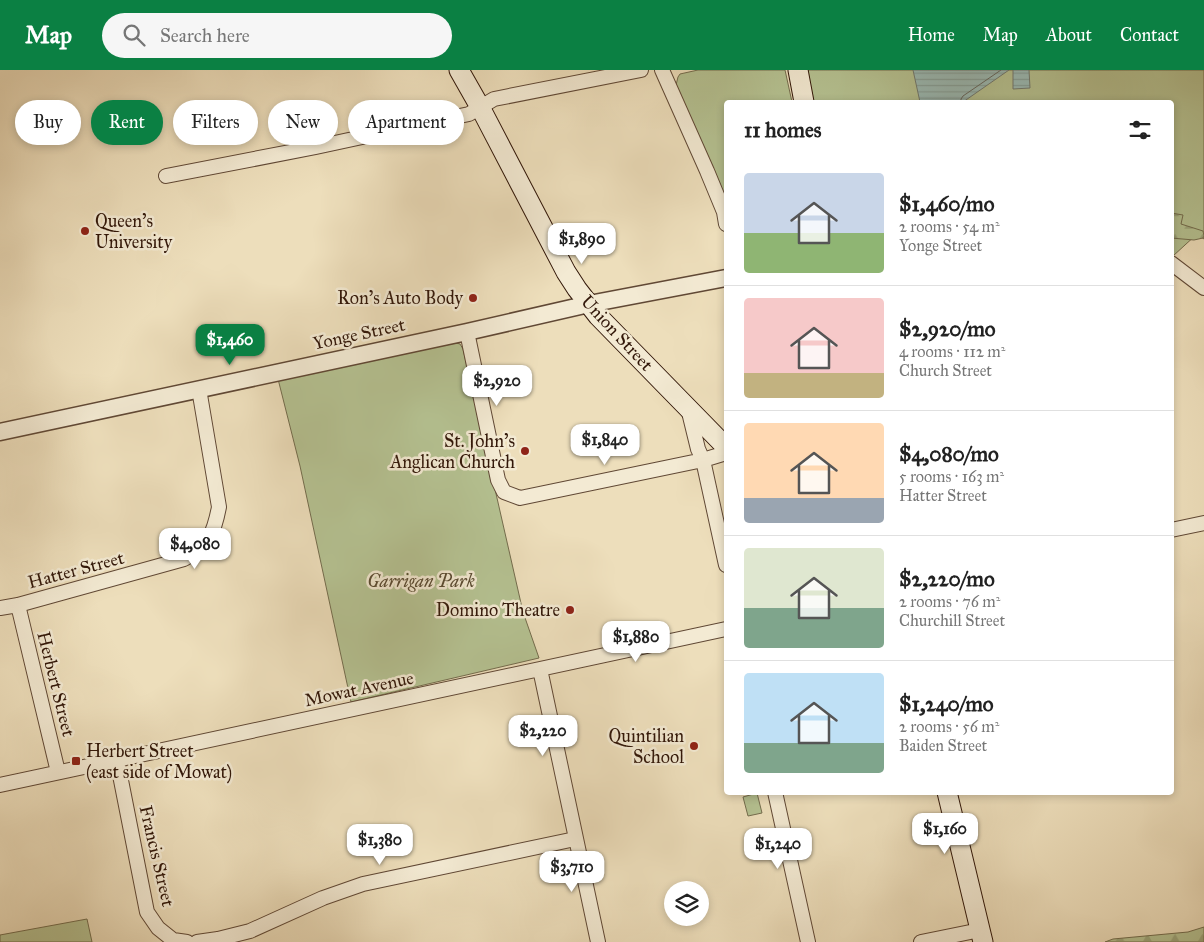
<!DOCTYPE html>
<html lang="en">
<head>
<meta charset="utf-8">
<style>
  body { margin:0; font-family:"IM FELL Great Primer",serif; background:#f6f6f6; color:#222; height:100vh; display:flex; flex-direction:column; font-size:19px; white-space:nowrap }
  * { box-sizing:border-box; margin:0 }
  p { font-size:16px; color:#767676 }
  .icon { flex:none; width:28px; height:28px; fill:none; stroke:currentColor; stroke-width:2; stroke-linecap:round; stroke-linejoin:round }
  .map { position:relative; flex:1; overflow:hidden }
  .sheet { position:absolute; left:724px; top:30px; width:450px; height:695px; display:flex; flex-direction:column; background:#fff; border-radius:5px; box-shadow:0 2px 8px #0003 }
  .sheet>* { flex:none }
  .banner { position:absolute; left:15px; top:30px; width:475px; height:45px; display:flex; gap:10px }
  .controls { position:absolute; left:664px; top:811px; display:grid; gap:10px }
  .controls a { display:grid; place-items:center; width:45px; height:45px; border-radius:50%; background:#fff; box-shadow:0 2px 8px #0003; font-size:25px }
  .price { position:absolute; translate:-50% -42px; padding:0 11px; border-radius:10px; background:#fff; color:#222; font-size:16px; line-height:32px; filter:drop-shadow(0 1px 2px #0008) }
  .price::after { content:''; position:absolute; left:50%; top:30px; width:15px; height:11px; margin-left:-8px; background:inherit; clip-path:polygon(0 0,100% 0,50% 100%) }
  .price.current { background:#0b8043; color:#fff }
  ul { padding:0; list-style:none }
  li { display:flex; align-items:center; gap:15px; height:125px; padding:0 20px }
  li+li { border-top:1px solid #e0e0e0 }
  li span { display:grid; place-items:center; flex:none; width:140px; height:100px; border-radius:5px; color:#555 }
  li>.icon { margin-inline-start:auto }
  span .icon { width:60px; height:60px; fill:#fffc; stroke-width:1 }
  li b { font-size:21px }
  h2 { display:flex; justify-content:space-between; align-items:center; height:60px; padding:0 20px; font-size:21px }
  .tag { padding:0 18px; border-radius:22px; background:#fff; box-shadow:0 2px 8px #0003; font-size:18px; line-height:45px }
  .tag.current { background:#0b8043; color:#fff }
  header { display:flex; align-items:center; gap:30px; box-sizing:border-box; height:70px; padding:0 25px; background:#0b8043; color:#fff }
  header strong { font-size:24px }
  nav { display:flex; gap:28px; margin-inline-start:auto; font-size:18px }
  .search { width:350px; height:45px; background:#f6f6f6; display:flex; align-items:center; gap:12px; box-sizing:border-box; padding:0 18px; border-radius:28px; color:#767676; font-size:19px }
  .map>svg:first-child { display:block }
  .green { fill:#b5c292; stroke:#736c4d }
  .forest { fill:url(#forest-firs); stroke:#736c4d }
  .water { fill:url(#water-rules); stroke:#707970 }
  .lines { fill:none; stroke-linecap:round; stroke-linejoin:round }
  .shore { stroke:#66685f; stroke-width:1 }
  .minor-casing { stroke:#604835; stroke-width:16 }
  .tertiary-casing { stroke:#604835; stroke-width:19 }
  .secondary-casing { stroke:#311608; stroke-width:21 }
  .minor { stroke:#f3ead3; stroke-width:14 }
  .tertiary { stroke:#f3ead3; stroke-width:16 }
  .secondary { stroke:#f3ead3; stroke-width:19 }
  .poi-dot { fill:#8f2418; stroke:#f3ead3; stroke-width:2 }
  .labels { text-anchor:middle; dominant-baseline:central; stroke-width:5; stroke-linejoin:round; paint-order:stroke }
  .poi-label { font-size:18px; fill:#311608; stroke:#f3ead3; text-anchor:end }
  .street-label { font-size:18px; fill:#311608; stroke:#f3ead3 }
  .park-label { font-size:18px; font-style:italic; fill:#594a31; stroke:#f3ead3 }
</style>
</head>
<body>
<header>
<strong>Map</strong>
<div class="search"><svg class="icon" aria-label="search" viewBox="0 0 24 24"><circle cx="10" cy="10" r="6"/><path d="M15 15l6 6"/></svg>Search here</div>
<nav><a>Home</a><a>Map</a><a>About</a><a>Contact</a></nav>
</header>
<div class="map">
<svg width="1204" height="872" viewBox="0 0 1204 872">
  <defs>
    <pattern id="forest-firs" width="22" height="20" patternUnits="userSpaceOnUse" patternTransform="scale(1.25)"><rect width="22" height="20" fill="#b5c292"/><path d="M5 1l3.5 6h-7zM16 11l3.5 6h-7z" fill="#9ca67c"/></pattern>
    <pattern id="water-rules" width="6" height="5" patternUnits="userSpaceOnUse" patternTransform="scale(1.25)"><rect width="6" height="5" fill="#9abbb6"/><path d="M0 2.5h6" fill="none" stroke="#85a09b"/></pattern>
  </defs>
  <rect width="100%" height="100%" fill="#eddebb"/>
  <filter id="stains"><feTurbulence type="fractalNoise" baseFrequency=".004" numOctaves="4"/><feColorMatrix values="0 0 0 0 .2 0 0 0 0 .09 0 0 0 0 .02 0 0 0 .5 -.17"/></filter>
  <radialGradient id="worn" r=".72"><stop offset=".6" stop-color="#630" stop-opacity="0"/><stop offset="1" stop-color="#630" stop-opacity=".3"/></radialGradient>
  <!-- green -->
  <path class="green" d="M698 0H785L792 32H726V138L676 15 678 7 680 4Z
    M807 0H1204V169L1197 164 1173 186 1171 185V32H813Z
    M456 273 460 274 463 279 523 542 539 588 351 632 300 396 278 309Z
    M757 723 762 743 748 746 743 727Z
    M87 849 92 872H0V865Z"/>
  <!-- forest -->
  <path class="forest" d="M1171 143 1183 145 1181 154 1203 161 1204 166 1203 168 1194 170 1171 168Z
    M1204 857V872H1105L1113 869 1188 862Z"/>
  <!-- water -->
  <path class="water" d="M913 0H1009L963 32H920Z
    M1013 0H1029L1030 18 1013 19Z"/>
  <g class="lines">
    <!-- shore -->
    <path class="shore" d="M961 32V29L963 26 1001 0"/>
    <!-- minor casing -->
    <g class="minor-casing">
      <path id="minor" d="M662 0 707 101 724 142 726 154
        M166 106 316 77 469 44 494 29 641 0
        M1171 193 1204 218
        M467 262 498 410 504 422 520 428 703 390 726 383
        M688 338 698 379 703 390 726 495
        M1171 460 1204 453
        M18 535 58 702
        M0 538 18 535 184 489C209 476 214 463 219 437L199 319
        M540 599 598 872
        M117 690 147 842 158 858 173 870 187 872
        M0 715 726 559
        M775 722 808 872
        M197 872 218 869 250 861 323 828 363 814 575 769
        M921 872 980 860"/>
    </g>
    <!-- tertiary casing -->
    <g class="tertiary-casing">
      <path id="tertiary" d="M0 362 467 262 589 234 726 208"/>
    </g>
    <!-- secondary casing -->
    <g class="secondary-casing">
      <path id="secondary" d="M459 0 480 37 566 202 577 219 598 246 726 377
        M798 0 804 32
        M947 722 983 872"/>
    </g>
    <!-- minor -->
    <use href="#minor" class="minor"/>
    <!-- tertiary -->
    <use href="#tertiary" class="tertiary"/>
    <!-- secondary -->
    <use href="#secondary" class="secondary"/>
  </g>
  <!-- markers -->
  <g class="poi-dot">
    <circle cx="85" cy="161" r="5"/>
    <circle cx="473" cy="228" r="5"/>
    <circle cx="525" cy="381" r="5"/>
    <circle cx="570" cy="540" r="5"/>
    <circle cx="694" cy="676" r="5"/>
    <rect x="71" y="686" width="10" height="10" rx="2.5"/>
  </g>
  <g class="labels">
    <!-- poi labels -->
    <g class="poi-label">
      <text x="95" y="151" text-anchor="start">Queen's<tspan x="95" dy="21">University</tspan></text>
      <text x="463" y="228">Ron’s Auto Body</text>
      <text x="515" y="371">St. John's<tspan x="515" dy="21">Anglican Church</tspan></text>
      <text x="560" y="540">Domino Theatre</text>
      <text x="684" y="666">Quintilian<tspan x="684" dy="21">School</tspan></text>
      <text x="86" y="681" text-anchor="start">Herbert Street<tspan x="86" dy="21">(east side of Mowat)</tspan></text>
    </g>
    <!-- street labels -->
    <g class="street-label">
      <text transform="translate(617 263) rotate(47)">Union Street</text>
      <text transform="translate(359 264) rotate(-12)">Yonge Street</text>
      <text transform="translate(76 500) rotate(-15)">Hatter Street</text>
      <text transform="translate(56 614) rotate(76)">Herbert Street</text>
      <text transform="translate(359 619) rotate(-12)">Mowat Avenue</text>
      <text transform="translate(157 786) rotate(77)">Francis Street</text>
    </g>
    <!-- park labels -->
    <g class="park-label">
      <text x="421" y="511">Garrigan Park</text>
    </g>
  </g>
  <rect width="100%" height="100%" filter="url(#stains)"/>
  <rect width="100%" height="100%" fill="url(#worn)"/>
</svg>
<div class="controls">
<a><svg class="icon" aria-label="layers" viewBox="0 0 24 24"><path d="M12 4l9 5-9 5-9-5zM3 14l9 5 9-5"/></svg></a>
</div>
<b class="price" style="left:582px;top:195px">$1,890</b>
<b class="price current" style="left:230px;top:296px">$1,460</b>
<b class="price" style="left:497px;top:337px">$2,920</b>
<b class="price" style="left:605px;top:396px">$1,840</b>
<b class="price" style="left:195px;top:500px">$4,080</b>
<b class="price" style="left:636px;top:593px">$1,880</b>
<b class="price" style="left:543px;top:687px">$2,220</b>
<b class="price" style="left:945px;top:785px">$1,160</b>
<b class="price" style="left:380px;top:796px">$1,380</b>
<b class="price" style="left:778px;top:800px">$1,240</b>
<b class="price" style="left:572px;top:823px">$3,710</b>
<div class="banner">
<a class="tag">Buy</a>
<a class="tag current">Rent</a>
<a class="tag">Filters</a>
<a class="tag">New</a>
<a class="tag">Apartment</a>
</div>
<section class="sheet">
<h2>11 homes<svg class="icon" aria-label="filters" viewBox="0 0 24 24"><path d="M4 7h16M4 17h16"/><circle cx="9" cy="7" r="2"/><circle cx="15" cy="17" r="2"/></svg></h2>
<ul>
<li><span style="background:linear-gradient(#c9d6e8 60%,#8fb573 0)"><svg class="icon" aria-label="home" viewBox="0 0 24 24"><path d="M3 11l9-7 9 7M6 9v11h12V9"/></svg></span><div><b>$1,460/mo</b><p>2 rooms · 54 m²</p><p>Yonge Street</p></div></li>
<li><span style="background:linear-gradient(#f6c9c9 75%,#c2b280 0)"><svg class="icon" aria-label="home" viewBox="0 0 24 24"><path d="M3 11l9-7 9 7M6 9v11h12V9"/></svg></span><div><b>$2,920/mo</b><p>4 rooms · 112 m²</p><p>Church Street</p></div></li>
<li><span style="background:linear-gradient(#ffd9b3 75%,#9aa5b1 0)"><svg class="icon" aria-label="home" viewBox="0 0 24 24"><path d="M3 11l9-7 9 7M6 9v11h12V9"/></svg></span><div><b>$4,080/mo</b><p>5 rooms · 163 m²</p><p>Hatter Street</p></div></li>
<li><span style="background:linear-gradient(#dfe7d0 60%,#7fa58c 0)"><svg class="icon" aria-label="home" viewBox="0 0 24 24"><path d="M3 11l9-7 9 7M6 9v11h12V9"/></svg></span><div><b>$2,220/mo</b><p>2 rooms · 76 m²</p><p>Churchill Street</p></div></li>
<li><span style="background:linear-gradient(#bfe0f5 70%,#7fa58c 0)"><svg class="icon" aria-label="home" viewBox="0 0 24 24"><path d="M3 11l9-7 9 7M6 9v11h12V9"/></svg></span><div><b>$1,240/mo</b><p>2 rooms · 56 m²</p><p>Baiden Street</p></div></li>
</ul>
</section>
</div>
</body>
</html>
